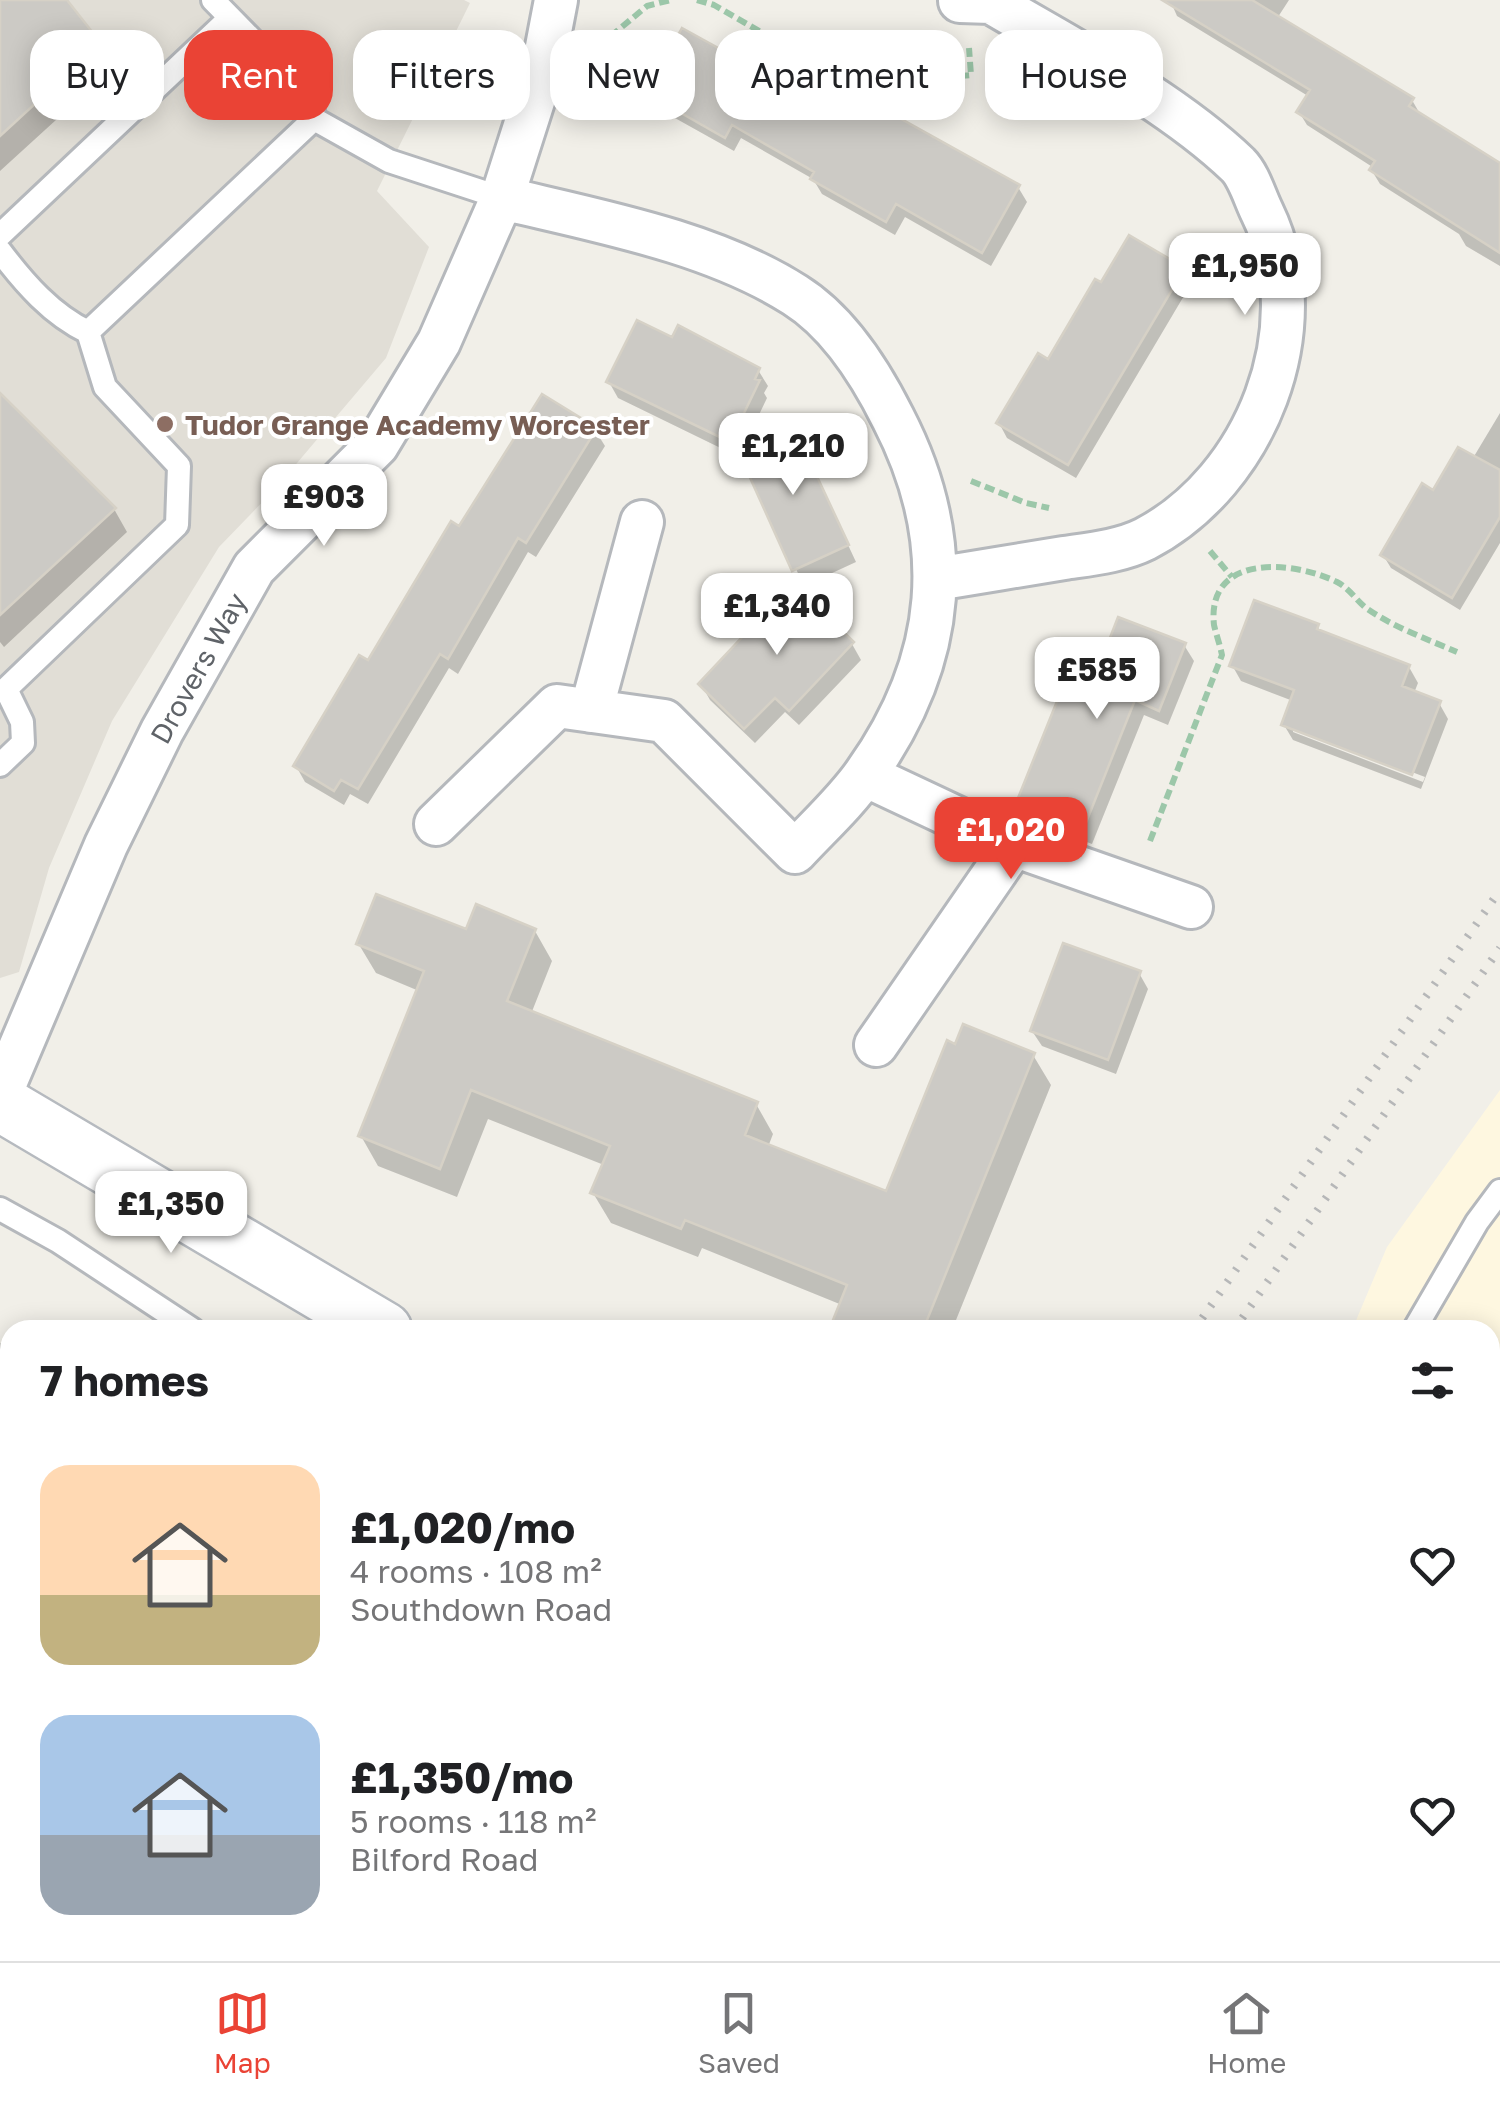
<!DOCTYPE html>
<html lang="en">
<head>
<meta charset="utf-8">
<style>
  body { margin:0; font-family:"Golos Text",sans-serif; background:#f6f6f6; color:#202124; height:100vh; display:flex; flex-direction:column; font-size:38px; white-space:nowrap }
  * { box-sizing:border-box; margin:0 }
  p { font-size:32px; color:#757577 }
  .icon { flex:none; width:55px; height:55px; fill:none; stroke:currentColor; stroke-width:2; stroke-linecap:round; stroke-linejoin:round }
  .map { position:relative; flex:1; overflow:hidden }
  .panel { position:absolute; left:0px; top:1320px; width:1500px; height:642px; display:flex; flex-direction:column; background:#fff; border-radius:30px 30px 0 0; box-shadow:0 5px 25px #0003 }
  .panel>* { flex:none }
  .hud { position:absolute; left:30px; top:30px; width:1440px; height:90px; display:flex; gap:20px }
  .price { position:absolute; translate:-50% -85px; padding:0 22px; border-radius:20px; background:#fff; color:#222; font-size:32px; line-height:65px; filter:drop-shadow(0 2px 5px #0008) }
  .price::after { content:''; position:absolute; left:50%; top:60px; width:30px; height:22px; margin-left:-15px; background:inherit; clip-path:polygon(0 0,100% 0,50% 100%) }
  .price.current { background:#ea4335; color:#fff }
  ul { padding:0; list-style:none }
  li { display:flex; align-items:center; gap:30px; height:250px; padding:0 40px }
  li span { display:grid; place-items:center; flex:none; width:280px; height:200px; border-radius:30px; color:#555 }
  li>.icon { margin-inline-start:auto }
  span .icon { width:120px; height:120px; fill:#fffc; stroke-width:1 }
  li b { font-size:42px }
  h2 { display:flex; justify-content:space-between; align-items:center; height:120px; padding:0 40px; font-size:42px }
  .pill { padding:0 35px; border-radius:30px; background:#fff; box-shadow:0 5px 25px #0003; font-size:35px; line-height:90px }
  .pill.current { background:#ea4335; color:#fff }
  .tab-bar { display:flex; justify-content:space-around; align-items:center; height:140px; border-top:2px solid #e0e0e0; background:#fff; font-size:28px; color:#757577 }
  .tab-bar a { display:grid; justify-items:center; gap:5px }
  .tab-bar .current { color:#ea4335 }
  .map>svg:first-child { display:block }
  .commercial { fill:#fef7e0 }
  .education { fill:#e1ded6 }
  .shadow { fill:#0003; fill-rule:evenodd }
  .building { fill:#cccac5; stroke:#d6d1c6; stroke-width:2.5 }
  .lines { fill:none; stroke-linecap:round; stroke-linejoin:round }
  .lane-casing { stroke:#b5b8bc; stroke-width:28 }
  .street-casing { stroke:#b5b8bc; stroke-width:48 }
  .secondary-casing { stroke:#b6babf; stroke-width:60 }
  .path { stroke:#9cc7a9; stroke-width:6; stroke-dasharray:10 5; stroke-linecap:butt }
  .lane { stroke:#fff; stroke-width:22 }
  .street { stroke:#fff; stroke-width:42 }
  .secondary { stroke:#fff; stroke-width:55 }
  .rail { stroke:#b6b7b8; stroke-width:8; stroke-dasharray:2.5 12; stroke-linecap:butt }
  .education-dot { fill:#8d6e63; stroke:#fff; stroke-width:4 }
  .labels { text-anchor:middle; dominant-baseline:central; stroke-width:8; stroke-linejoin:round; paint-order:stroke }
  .education-label { font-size:28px; font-weight:bold; fill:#785e54; stroke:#fff; text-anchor:start }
  .street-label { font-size:28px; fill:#5f6368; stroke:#fff }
</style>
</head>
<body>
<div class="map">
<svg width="1500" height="1961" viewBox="0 0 1500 1961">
  <rect width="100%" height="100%" fill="#f1efe8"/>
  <!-- commercial -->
  <path class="commercial" d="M1500 1090V1784L1490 1778V1330H1352L1387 1247Z
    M1490 1926 1500 1932V1961H841L847 1952H1490Z"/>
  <!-- education -->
  <path class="education" d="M0 0H464L470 3 377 191 429 247 386 358 275 489 219 547 112 721 49 868 19 972 0 978Z"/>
  <!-- shadow -->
  <path class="shadow" d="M0 0H64L99 45 113 68 0 171Z
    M1170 0H1289L1278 17 1412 100 1420 114 1500 176V266L1466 246 1459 234 1380 184 1372 171 1374 168 1307 125 1299 112 1308 96 1177 16Z
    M763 76 853 108 1018 187 1027 202 991 266 905 217 895 235 822 194 813 179 741 138 734 151 657 108 648 93Z
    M1183 270 1191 284 1076 478 1007 438 999 423 1049 363Z
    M758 370 768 386 764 393 767 398 739 457 618 398 609 382Z
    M0 396 114 509 127 532 4 647 0 642Z
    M1500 413V543L1460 610 1391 568 1383 555 1434 494 1473 458Z
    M595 430 605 446 536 557 528 552 458 674 449 668 368 804 350 794 344 805 305 782 296 766 460 529Z
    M801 444 856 562 804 586 741 452Z
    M1317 626 1322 634 1409 667 1418 683 1414 693 1439 703 1448 719 1421 789 1293 740 1284 725 1293 701 1241 681 1232 665ZM1293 727 1425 777 1423 782 1293 732Z
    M852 644 861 660 799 725 785 712 755 743 710 700 701 684Z
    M1184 645 1194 661 1168 725 1144 715 1092 844 1028 819 1019 803 1093 687Z
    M535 931 552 961 531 1014 756 1104 773 1134 768 1147 887 1195 1033 1055 1051 1085 952 1330H831L842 1305 702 1248 698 1257 611 1223 593 1193 604 1165 488 1119 457 1197 378 1166 361 1136 419 991 376 973 358 943 467 933Z
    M1139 973 1148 989 1116 1074 1042 1046 1032 1031Z
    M0 1343 10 1348V1444L0 1440Z
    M0 1848 10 1855V1952H151L164 1961H12L0 1953Z"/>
  <!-- building -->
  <path class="building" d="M0 0H67L101 43 0 136Z
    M1162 0H1252L1414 98 1409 106 1500 163V253L1369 170 1375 161 1296 112 1310 90Z
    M682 28 762 72 769 59 852 105 858 95 1020 185 982 253 896 204 886 222 810 179 814 172 732 125 725 138 646 93Z
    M1129 235 1185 268 1068 465 996 423 1038 353 1048 359 1095 279 1101 282Z
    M637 320 672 337 678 325 760 368 755 379 760 380 730 442 606 382Z
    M0 393 116 508 0 615Z
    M542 394 597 428 526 543 518 538 448 659 440 654 358 789 341 780 334 791 293 766 359 655 368 660 451 521 459 526Z
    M793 425 849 545 792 571 738 451Z
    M1458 447 1500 470V517L1452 598 1380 555 1422 483 1433 490Z
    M793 583 854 642 789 711 775 698 744 729 698 684Z
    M1254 600 1319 624 1317 629 1410 665 1402 686 1441 701 1412 775 1281 725 1294 690 1229 666Z
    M1118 617 1186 643 1159 711 1135 700 1083 830 1016 803 1068 674 1092 684Z
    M376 894 466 929 476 904 536 929 507 1001 758 1102 745 1135 886 1191 947 1040 955 1044 963 1024 1035 1053 923 1330H829L847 1285 685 1220 681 1229 590 1193 610 1146 471 1090 440 1169 358 1136 424 971 356 944Z
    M1063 943 1141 971 1108 1060 1030 1031Z"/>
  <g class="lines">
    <!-- lane casing -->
    <g class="lane-casing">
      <path id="lane" d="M213 0 312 101 314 119
        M314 119 389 161 502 198
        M0 235 230 18
        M0 251C24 283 52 315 88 332L105 387 179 466 177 525 6 689
        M88 332 314 119
        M0 765 23 743 22 722 6 689
        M0 1209 58 1241 193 1330
        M1414 1330 1477 1222 1500 1191
        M1490 1566 1500 1573"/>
    </g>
    <!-- street casing -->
    <g class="street-casing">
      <path id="street" d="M936 579C979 572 1021 565 1064 558 1091 554 1121 551 1145 539 1256 481 1318 327 1262 212 1255 198 1249 176 1238 165 1170 100 1072 50 991 2L960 1
        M591 711 642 522
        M865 775 1014 845 1191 907
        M436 824 557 706 664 721 795 852C818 827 846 802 866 773 946 660 957 542 893 418 871 374 838 322 795 295 712 242 598 221 502 198
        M876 1045 1014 845
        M0 1095 106 845 162 731 254 568 377 445 439 342 502 198 542 73 556 0
        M322 1961 328 1952"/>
    </g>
    <!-- secondary casing -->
    <g class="secondary-casing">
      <path id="secondary" d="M0 1103 384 1330
        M1490 1865 1500 1870"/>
    </g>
    <!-- path -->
    <path class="path" d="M697 0 714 5 855 86 971 75 969 48
      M599 46 647 6 671 0
      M971 481 1026 503 1049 508
      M1210 551 1232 577
      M1150 841 1222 655C1220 645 1216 634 1214 625 1206 552 1295 561 1337 582 1349 588 1356 600 1366 608 1393 627 1427 639 1457 652"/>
    <!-- lane -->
    <use href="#lane" class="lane"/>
    <!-- street -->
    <use href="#street" class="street"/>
    <!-- secondary -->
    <use href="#secondary" class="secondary"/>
    <!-- rail -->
    <path class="rail" d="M1194 1330 1500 890
      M1234 1330 1500 948
      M757 1961 763 1952
      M798 1961 803 1952"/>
  </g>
  <!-- markers -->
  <circle class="education-dot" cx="165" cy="424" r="10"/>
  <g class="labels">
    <!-- education labels -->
    <g class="education-label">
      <text x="185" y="424">Tudor Grange Academy Worcester</text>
    </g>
    <!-- street labels -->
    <g class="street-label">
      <text transform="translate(198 668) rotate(-61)">Drovers Way</text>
    </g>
  </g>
</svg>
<b class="price" style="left:1245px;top:318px">£1,950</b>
<b class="price" style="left:793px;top:498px">£1,210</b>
<b class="price" style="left:324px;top:549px">£903</b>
<b class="price" style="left:777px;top:658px">£1,340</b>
<b class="price" style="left:1097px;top:722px">£585</b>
<b class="price current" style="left:1011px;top:882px">£1,020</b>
<b class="price" style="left:171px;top:1256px">£1,350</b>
<div class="hud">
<a class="pill">Buy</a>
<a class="pill current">Rent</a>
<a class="pill">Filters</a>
<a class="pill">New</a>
<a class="pill">Apartment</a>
<a class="pill">House</a>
</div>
<section class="panel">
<h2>7 homes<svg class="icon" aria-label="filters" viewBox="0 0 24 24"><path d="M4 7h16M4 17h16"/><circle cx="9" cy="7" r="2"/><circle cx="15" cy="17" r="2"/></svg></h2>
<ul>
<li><span style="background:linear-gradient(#ffd9b3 65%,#c2b280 0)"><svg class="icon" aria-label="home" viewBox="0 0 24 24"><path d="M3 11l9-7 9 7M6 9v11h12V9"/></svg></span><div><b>£1,020/mo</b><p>4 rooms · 108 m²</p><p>Southdown Road</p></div><svg class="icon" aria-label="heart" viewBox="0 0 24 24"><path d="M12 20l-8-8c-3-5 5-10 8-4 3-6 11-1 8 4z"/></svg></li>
<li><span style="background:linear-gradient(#a9c7e8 60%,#9aa5b1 0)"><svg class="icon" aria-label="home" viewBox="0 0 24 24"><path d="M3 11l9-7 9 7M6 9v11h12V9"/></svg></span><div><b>£1,350/mo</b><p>5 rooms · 118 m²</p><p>Bilford Road</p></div><svg class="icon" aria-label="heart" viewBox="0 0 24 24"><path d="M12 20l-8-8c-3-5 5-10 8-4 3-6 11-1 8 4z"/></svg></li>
</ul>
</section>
</div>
<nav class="tab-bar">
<a class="current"><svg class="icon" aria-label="map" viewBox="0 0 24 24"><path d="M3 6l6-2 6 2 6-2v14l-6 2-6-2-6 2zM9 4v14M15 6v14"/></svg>Map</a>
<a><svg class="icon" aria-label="saved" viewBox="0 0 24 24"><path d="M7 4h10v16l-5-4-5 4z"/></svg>Saved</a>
<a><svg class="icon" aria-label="home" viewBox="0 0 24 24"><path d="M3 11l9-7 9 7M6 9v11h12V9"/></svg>Home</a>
</nav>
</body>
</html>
